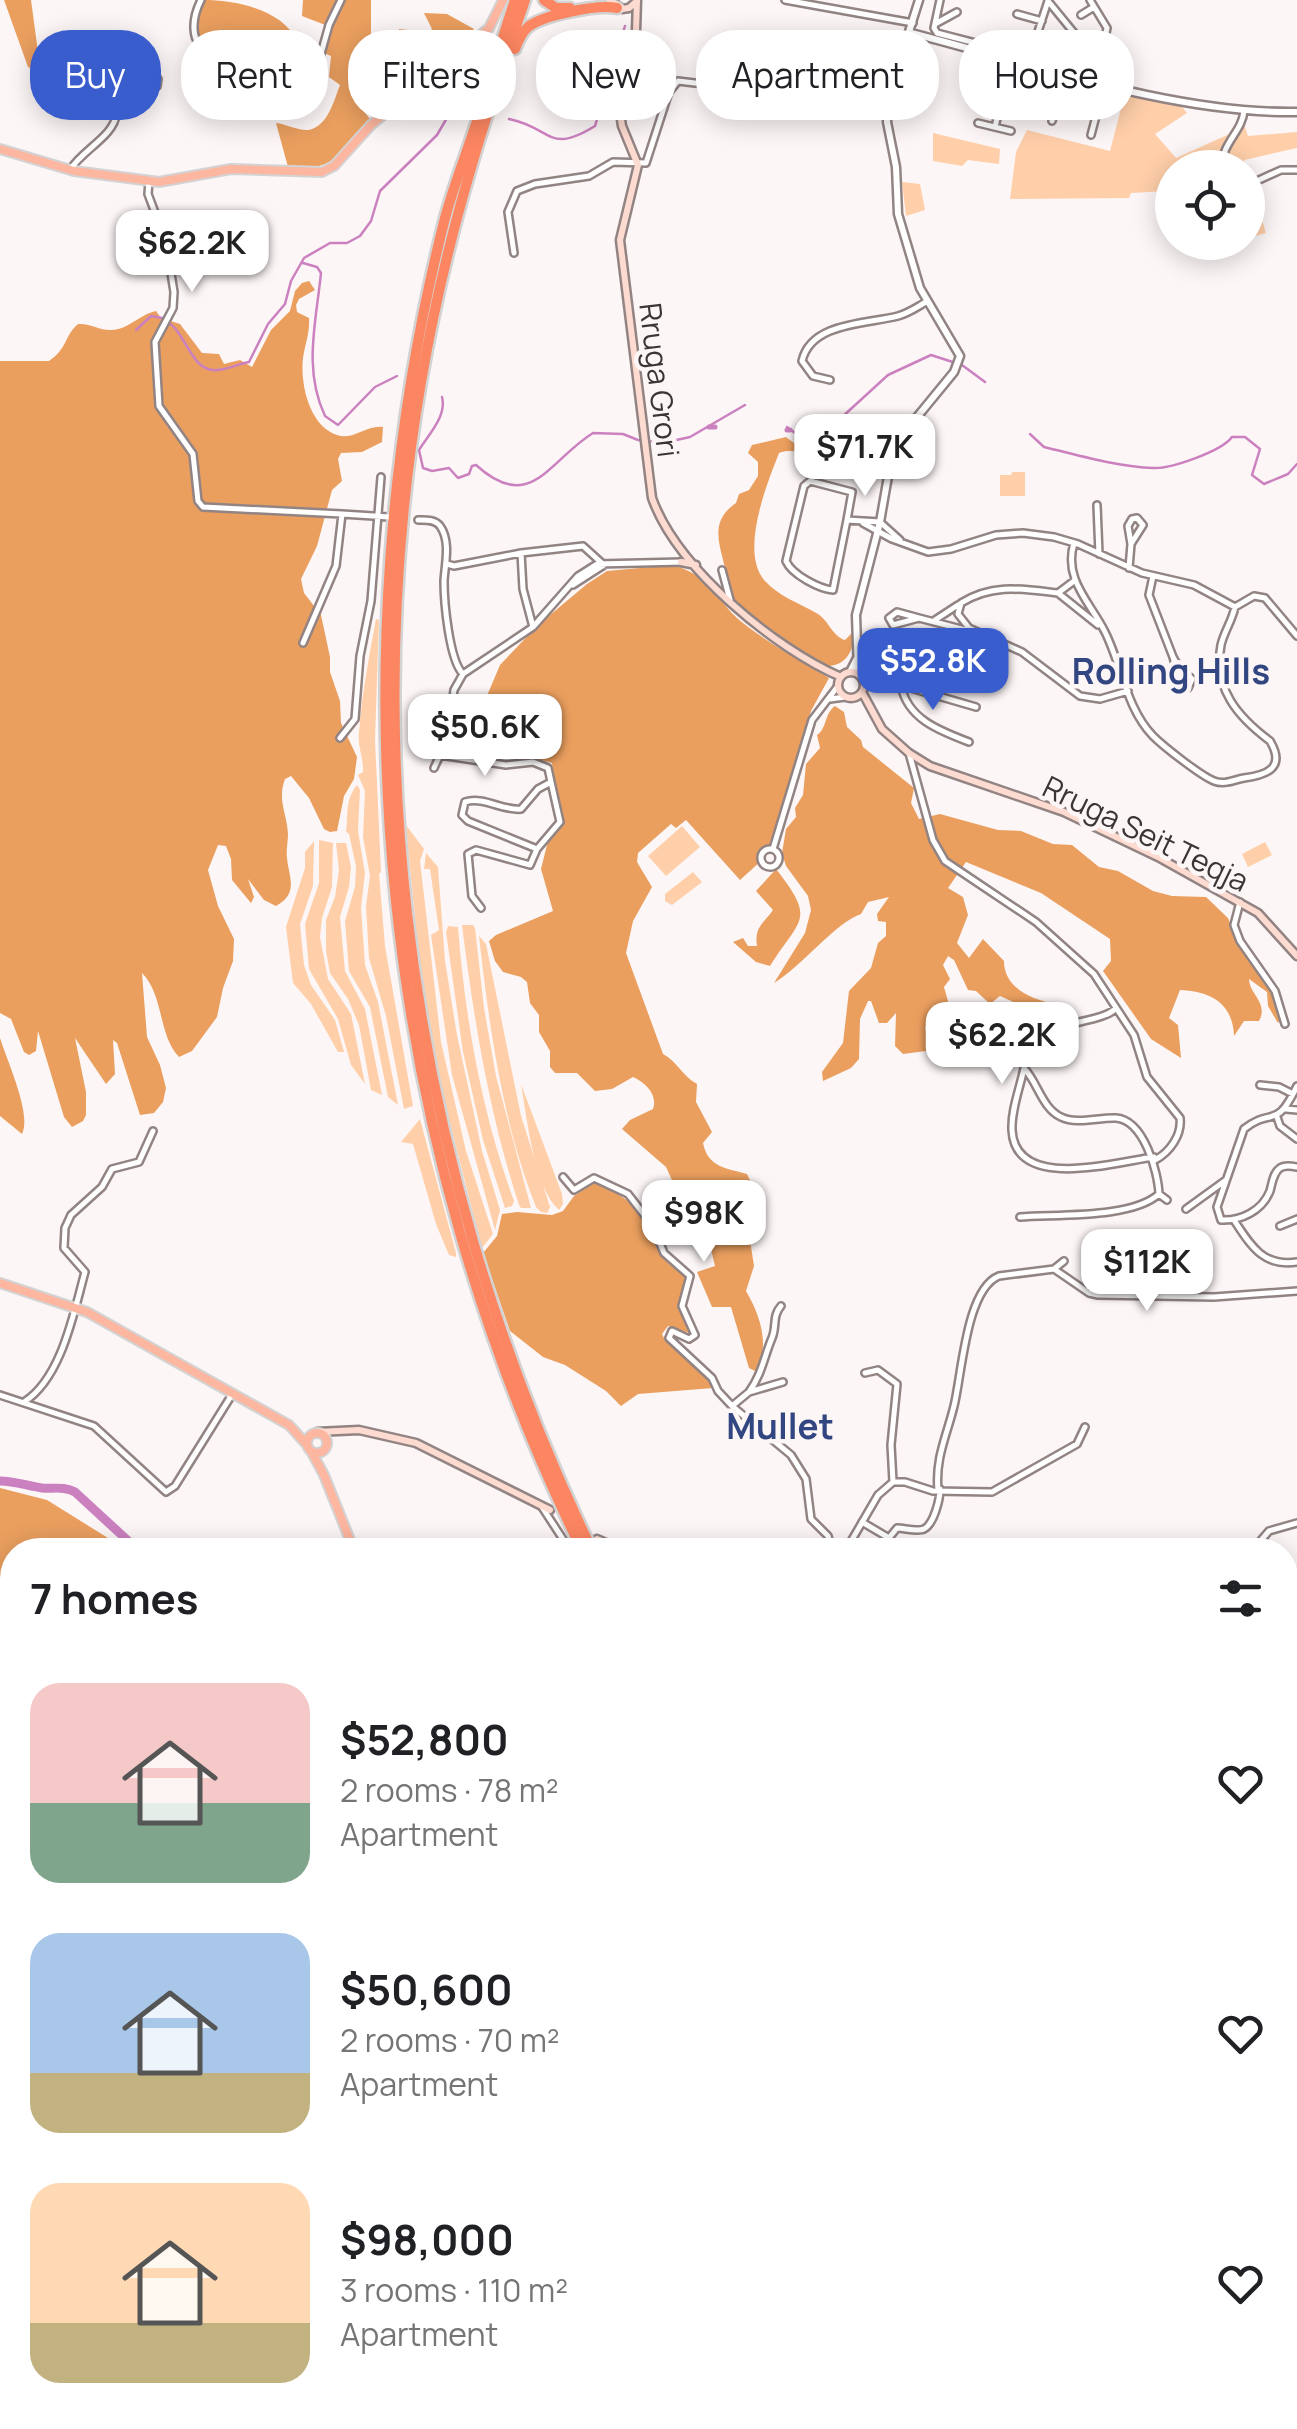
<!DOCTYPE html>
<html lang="en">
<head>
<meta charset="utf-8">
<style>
  body { margin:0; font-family:Manrope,sans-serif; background:#f2f2f2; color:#202124; height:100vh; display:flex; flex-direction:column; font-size:38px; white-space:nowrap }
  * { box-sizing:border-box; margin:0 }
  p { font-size:32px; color:#757577 }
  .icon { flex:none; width:55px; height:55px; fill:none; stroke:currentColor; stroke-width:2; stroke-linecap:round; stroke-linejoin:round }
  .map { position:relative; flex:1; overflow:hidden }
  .panel { position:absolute; left:0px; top:1538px; width:1298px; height:892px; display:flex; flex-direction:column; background:#fff; border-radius:40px 40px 0 0; box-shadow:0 5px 25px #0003 }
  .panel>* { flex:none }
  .guide { position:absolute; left:30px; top:30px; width:1238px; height:90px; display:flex; gap:20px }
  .buttons { position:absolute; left:1155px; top:150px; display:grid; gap:20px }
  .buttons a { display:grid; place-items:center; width:110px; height:110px; border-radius:50%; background:#fff; box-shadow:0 5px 25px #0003; font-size:50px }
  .price { position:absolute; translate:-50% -85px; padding:0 22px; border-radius:20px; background:#fff; color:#222; font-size:32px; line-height:65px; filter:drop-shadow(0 2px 5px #0008) }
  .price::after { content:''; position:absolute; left:50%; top:60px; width:30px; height:22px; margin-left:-15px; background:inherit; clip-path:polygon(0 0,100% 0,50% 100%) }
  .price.current { background:#3a5dce; color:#fff }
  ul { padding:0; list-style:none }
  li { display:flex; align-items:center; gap:30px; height:250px; padding:0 30px }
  li span { display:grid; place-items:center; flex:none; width:280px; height:200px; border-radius:30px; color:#555 }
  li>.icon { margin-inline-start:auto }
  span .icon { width:120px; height:120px; fill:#fffc; stroke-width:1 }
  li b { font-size:42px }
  h2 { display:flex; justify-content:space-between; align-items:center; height:120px; padding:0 30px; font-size:42px }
  .tag { padding:0 35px; border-radius:40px; background:#fff; box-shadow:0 5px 25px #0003; font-size:35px; line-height:90px }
  .tag.current { background:#3a5dce; color:#fff }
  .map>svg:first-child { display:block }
  .green { fill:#ffcfa9 }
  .forest { fill:#ea9f5f }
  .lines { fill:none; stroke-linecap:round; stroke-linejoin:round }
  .stream { stroke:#cb81bf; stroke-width:2.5 }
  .canal { stroke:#cb81bf; stroke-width:5 }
  .river { stroke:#cb81bf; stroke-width:9 }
  .minor-casing { stroke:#938484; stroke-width:10 }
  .tertiary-casing { stroke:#938484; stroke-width:11 }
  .secondary-casing { stroke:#938484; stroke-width:11 }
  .primary-casing { stroke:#d4d3d3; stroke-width:12 }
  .motorway-casing { stroke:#d4d3d3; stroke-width:15 }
  .minor { stroke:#fff; stroke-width:5 }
  .tertiary { stroke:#fff; stroke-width:6 }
  .secondary { stroke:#fedbd0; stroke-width:6 }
  .primary { stroke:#fdb6a0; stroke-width:8 }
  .motorway { stroke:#fc8661; stroke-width:10 }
  .labels { text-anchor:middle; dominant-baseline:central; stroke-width:9; stroke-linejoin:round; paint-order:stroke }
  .street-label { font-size:30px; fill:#3b3535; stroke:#fdf6f6 }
  .quarter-label { font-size:35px; font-weight:bold; fill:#324781; stroke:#fdf6f6 }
</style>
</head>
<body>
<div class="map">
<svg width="1297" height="2429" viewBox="0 0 1297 2429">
  <rect width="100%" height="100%" fill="#fdf6f6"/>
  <!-- green -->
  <path class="green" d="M1125 93 1182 107 1187 113 1155 134 1176 158 1245 127 1248 136 1297 132V148L1244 160 1245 167 1172 168V200L1167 191 1131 193 1129 198 1010 199 1016 152 1027 130 1110 151Z
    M933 133 1000 149 999 164 968 160 962 166 933 161Z
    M1248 175 1266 233 1248 238Z
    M902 182 920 184 925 210 906 216Z
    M1012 472H1025V496H1000V475H1011Z
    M376 619 379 620 375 740 381 872 379 874 385 946 413 1106 404 1109 386 1016 369 958 366 906 370 876 363 837 365 791 358 775 363 772C364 759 357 746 359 732 362 694 369 657 376 619Z
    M357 785 360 790 358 831 365 873 361 908 365 965 378 1002 398 1105 388 1097 370 1007 349 971 345 921 355 887 356 866 349 834 346 832C349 812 344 802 357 785Z
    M406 825 424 849 420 861 441 1042 466 1151 493 1234 482 1248 432 1053 421 981Z
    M682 826 700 847 666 876 648 856Z
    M319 840 333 843 332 887 322 918 320 937 328 979 351 1014 365 1084 351 1065 338 1019 309 969 305 924 319 883Z
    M314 841 313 886 300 924 304 965 311 985 335 1020 344 1052H338L311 1004 293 983 286 927 305 868V852Z
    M1265 842 1272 855 1248 867 1242 854Z
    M336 843H346L351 867 349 887 340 917 345 971 365 1009 382 1095 371 1090 359 1025 348 999 330 973 326 951V920L335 897 339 870Z
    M426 853 438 867 445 961 457 1035 482 1151 500 1210 495 1230 452 1075 431 935 439 930 430 869H424Z
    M693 872 702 882 672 905 665 901V894Z
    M462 925H473L475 928 484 1008 496 1076 531 1208H521L519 1205C489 1113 474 1021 462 925Z
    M448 926 458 927C465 1019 482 1114 514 1201L512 1206 505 1208 483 1140 463 1052 446 932Z
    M479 936 486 944 521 1116 550 1207 547 1213 541 1212 536 1207C502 1122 489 1025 479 936Z
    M521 1084 562 1194 563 1204 559 1210C534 1188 527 1118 521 1084Z
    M420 1119 456 1253V1257L449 1255 436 1224 413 1144 401 1142Z"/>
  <!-- forest -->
  <path class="forest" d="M4 0H31L38 52 45 48 48 55 42 74 28 67Z
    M204 0C236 0 283 10 297 41L295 57 315 68C276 95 266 23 235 35 229 37 222 46 217 50L208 49C191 34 194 19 204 0Z
    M303 0H371V37L350 62 348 77 354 82 369 71 374 58 398 43 399 29 417 31 421 41 432 29 424 13 447 14 474 29 428 76 392 103 373 80 353 98 370 119C334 152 343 171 288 167L276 123C286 124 299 131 308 130 328 127 334 100 340 85L329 77 331 56 324 53 333 28 302 16Z
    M309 281 315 290 299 299 296 305 297 312 309 318C310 333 305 344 303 358 300 383 309 426 337 435 352 441 368 424 383 427L382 442 362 452 341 453 338 459 342 481 332 490 317 546 301 579 304 593 321 615 330 657V672L340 701 341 723 357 757 354 779 344 796 337 831 330 832 324 829 309 798 291 776 285 779C277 800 287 813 288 834 288 842 286 850 287 858 289 878 299 893 276 906L264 900 248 879 254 897 251 903 232 880 231 859 226 846 218 845 208 870 218 906 234 939 233 961 223 988 217 1017 192 1051 179 1057C158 1035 164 995 142 973L147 1037 160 1065 166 1088 163 1102 154 1113 140 1115 117 1043 113 1040 115 1074 106 1084 75 1038 86 1092V1115L83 1121 72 1127 64 1117 38 1031 36 1051 29 1055 24 1052 11 1019 0 1013V361H49C68 348 64 336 78 324 90 323 99 330 110 330 127 331 140 314 156 311L161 318 180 324 202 353 219 354 224 364 240 360 252 367 271 330 290 311 295 291 302 283Z
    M873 422C868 437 862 444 849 453 825 471 802 444 779 453 767 484 739 552 765 581 778 596 801 604 818 614 829 621 832 636 845 640L853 632C855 650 846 667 826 666 796 645 749 623 728 592 729 557 701 527 736 503L739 494 749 490 758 476V462L748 453 752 445 786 437 806 452C831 441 843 427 873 422Z
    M673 565C719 580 712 598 743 623 769 644 801 660 829 678L811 711 770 846 761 851 760 862 740 880 686 820 676 828 671 824 638 853 637 862 652 887 633 921 626 953 663 1054C678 1062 682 1076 697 1084L696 1102 712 1132 703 1143C708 1168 727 1168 747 1174 759 1198 757 1207 740 1227H748L754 1266 746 1291C760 1315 770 1344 757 1372L749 1368 731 1307H712L697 1272 715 1266 707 1232 691 1222 666 1167 622 1129 630 1120 653 1109C658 1095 646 1083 633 1077L612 1089 595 1091 577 1073H555L550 1067V1051L539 1032V1015L530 1003 527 982 521 977 503 972 495 961 489 941 496 935 553 911 541 869 548 841 559 820 552 763 520 754 510 746 519 724 516 715 508 710 489 726 475 724 500 665 538 625 587 584 607 571Z
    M835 706 844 712 847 727 861 740 863 747 914 788 911 803 919 819 940 814 998 830 1021 831 1053 844 1072 845 1099 867 1118 871 1153 891 1172 896 1206 897 1228 918 1235 935 1273 992 1281 1018 1278 1023 1268 1006 1267 992 1249 979C1249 994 1269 1003 1259 1021H1244L1234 1036C1233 1003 1210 991 1180 990L1169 1018 1178 1025 1181 1058 1151 1039 1103 971 1111 961 1110 939 1041 893 966 862 948 888 963 897 968 915 957 943 969 958 983 939 1004 961C1004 988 1031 999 1055 1004L1056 1012 1033 1031 1025 1007 1000 996 990 1004 976 991 968 990 954 960 948 956 943 965 950 979 944 987 951 1012 930 1018 925 1028 928 1038 941 1049 903 1054 895 1046 896 1013 887 1023H879L871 1001H868L860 1019 859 1059 851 1068 823 1081 822 1072 843 1043 849 991 871 968 878 943 886 936V922L878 921 877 914 889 897 868 902 861 914C836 922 800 968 774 983L805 933 811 910 808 896 786 866 782 853 786 829 796 817 795 808 803 795 806 764 820 748 817 735C827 729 824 714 835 706Z
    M776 869C817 921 800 918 770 966L756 962 733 942 743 938 748 946H757C754 927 764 923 773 910L756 891Z
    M0 1038C7 1061 32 1114 22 1134L0 1116Z
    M594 1183C619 1193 638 1204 651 1228 656 1237 652 1234 656 1243 661 1260 675 1269 689 1279 680 1305 673 1304 691 1331L689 1333 668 1326 662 1334 665 1340 708 1379 713 1388 638 1394 621 1406 606 1391 565 1365 543 1357 510 1331 483 1253 497 1236 502 1214 517 1212 552 1215 563 1211 574 1196Z
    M0 1488 47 1500 108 1538 120 1550H12V1585L0 1582Z
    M0 1664 12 1673V1937L0 1944Z
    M12 2080V2304L0 2314V2097Z
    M86 2418H237L218 2429H101Z"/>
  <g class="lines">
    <!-- stream -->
    <path class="stream" d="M509 119C553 128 548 155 595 126L625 26
      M303 263 317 267 321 273C316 323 303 369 325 416L338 425 375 387 397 376
      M167 322C187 332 190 373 218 370 228 369 239 364 249 362L268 324 285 304 291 281 304 258 330 243H347L360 236 371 221 380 191 437 135 451 111 461 104
      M136 330 151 316 162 318
      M442 397C447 416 429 434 419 450L423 468 432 471 449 468 458 478 469 474 472 466 476 465C531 515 549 460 593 433L623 434 638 440 663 443 690 437 745 405
      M787 427 803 439H818L888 375 931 355 962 365 985 382
      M1030 434 1044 447C1078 455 1118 467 1153 468 1171 469 1222 451 1232 437H1245L1260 449 1252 475 1264 484 1288 474 1297 464"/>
    <!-- canal -->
    <path class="canal" d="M709 427H715
      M787 430H790"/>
    <!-- river -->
    <path class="river" d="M0 1481C15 1481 27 1486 42 1488 54 1489 64 1486 75 1492L138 1550
      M958 2418 966 2429"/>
    <!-- minor casing -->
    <g class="minor-casing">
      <path id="minor" d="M201 0C191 20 188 52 218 52L235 38C266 40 268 70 303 78L317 68 329 25 341 0
        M785 0 913 23
        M940 0 934 28 937 33 1022 55 1032 50 1048 1
        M1090 0 1107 28 1096 81
        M1048 1 1084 45
        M1017 14 1042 21
        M1081 15 1094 7
        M935 24 957 12
        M985 89 1033 101
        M1052 121 1064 76
        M978 123 1011 131
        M995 127 1011 59
        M1091 135 1104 86
        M1221 168C1223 141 1242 132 1244 111
        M70 170C81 151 114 136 116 115 116 108 113 99 113 92L157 86 158 79 152 71
        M149 181 148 194 166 242 174 292 173 308 155 342 159 406 193 454 198 501 203 507 342 514 336 566 303 643
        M1248 185 1281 170H1297
        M1172 195 1164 198 1172 213
        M514 253 508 212 517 191 535 184 589 176 613 162 646 163 669 92 678 81 887 106
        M830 380 813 376 802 361C811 322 867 324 898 316 909 313 917 307 926 302
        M1097 505 1099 554
        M342 514 389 517
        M1137 518 1143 525 1131 544 1128 526 1132 519Z
        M418 520C425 520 435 519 440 526 451 541 445 564 444 581 444 601 449 660 463 674
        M847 520 852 492 810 481 804 486 786 561C792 575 820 589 833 590L847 520 880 522 900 540
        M863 523 892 539 928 552 951 549 996 535 1023 533 1054 537 1078 544 1142 573 1194 585 1235 607 1254 596 1265 598 1297 636
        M1074 543C1063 579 1090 602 1105 632 1122 666 1126 708 1153 736 1163 746 1201 776 1214 781 1225 785 1233 780 1244 778 1267 775 1286 768 1270 741 1238 717 1213 689 1221 645 1224 632 1232 621 1235 607
        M447 564 454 566 521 553
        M1129 568 1131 544
        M722 570 730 600
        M1153 576 1149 595 1173 657
        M1074 581 1058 593C1023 589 993 583 961 603L958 614 969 628 1022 652 1080 696 1100 699 1128 691
        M573 585 604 565
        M1058 593 1098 625
        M897 612 919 618 893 625 889 618Z
        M919 618 973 632
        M935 620 958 605
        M533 627 523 589 521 553 583 546 604 565
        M1173 657 1179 668 1192 679 1188 688H1181Z
        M863 678 890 682 976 707
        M901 685C907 719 940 731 969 742
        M830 699 845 697
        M340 738 355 719 360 656 371 601 381 477
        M909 753 933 840 945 861 1036 922 1094 974 1134 1035 1147 1077 1180 1118C1182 1135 1170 1152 1155 1160
        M440 755 506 765 533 762 548 768 551 782 538 789 521 809C502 811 484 796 465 802L462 815 468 821 537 849
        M434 768 447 740 454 690 463 674 533 627 578 576 597 564 683 562
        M773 849 812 720 838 686
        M761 858a9 9 0 1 1 18 0a9 9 0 1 1-18 0Z
        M1240 902 1234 925 1240 941 1275 991 1285 1024
        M481 908 472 896 468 854 476 850 530 865 537 849 560 822 551 782
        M1024 1068 1035 1034C1057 1024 1101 1021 1114 1010
        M1260 1085 1279 1087 1293 1094
        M1297 1086C1275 1132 1273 1106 1244 1129L1217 1207 1221 1220C1241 1221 1262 1211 1270 1191 1272 1184 1273 1173 1280 1168 1284 1165 1292 1166 1297 1167
        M1286 1109 1297 1110
        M1277 1117 1280 1126 1297 1139
        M1154 1157C1115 1162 1015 1192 1012 1130 1011 1110 1020 1088 1024 1068 1038 1083 1042 1108 1061 1117 1077 1125 1099 1117 1116 1118 1144 1120 1158 1172 1159 1194L1167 1200
        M563 1177 574 1190 594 1178 628 1194 653 1226 664 1253 690 1276 682 1306 695 1335 689 1339 672 1331 669 1338 712 1378 718 1391 732 1406 791 1455 806 1479 811 1519 828 1536 832 1550
        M1186 1209 1226 1180
        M1020 1217C1056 1214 1131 1219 1159 1194
        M1234 1220C1251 1246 1263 1267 1297 1262
        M1280 1226 1297 1219
        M1054 1269 1089 1293 1098 1295 1214 1297 1297 1291
        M865 1373 878 1370 897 1384 891 1445 893 1482
        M749 1392C762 1374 764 1357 772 1338 777 1326 772 1316 781 1306
        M0 1395 94 1426 166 1492 175 1486 233 1393
        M24 1402C62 1378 74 1311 85 1272L64 1248 65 1228 71 1215 102 1187 112 1169 139 1162 153 1131
        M732 1406 749 1392 783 1382
        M938 1490C935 1458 947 1435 954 1406 962 1374 966 1289 999 1276L1054 1269 1064 1261
        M542 1507 570 1550
        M862 1522 889 1538 897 1528C904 1528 918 1532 924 1529 934 1524 940 1499 940 1489
        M846 1550 878 1495 893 1482H905L933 1491 992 1492 1077 1444 1085 1427
        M1244 1550 1257 1545 1269 1531 1297 1523
        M1285 1825 1297 1833
        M1285 2187 1297 2207
        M545 2418 546 2429
        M694 2418 700 2429
        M718 2418 724 2429
        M22 2429 27 2418
        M373 2429 375 2418
        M740 2429 770 2418"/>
    </g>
    <!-- tertiary casing -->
    <g class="tertiary-casing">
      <path id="tertiary" d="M911 33C1032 64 1173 114 1297 112
        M850 672 857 658
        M858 673 856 615 880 522 890 465 913 422 954 372 960 356 920 288 898 214 896 167 887 122 889 95 919 0
        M0 1705 12 1746
        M12 1760V1776"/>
    </g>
    <!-- secondary casing -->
    <g class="secondary-casing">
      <path id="secondary" d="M610 0 622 9 629 8 637 1
        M637 0 636 31 618 100 622 126 638 165 620 240 652 498C677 568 774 648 841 677
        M681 562 696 565
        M838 685a13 13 0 1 1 26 0a13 13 0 1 1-26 0Z
        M862 692 882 729 909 753 930 766 1064 812 1158 857 1258 913 1297 956
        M317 1432 359 1430 416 1443 550 1510
        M597 1539 621 1550
        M1285 1671H1297"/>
    </g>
    <!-- primary casing -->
    <g class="primary-casing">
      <path id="primary" d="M0 149 74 171 159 182 231 169 322 172 334 166 371 125 489 28 503 0
        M0 1283 87 1312 289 1425 307 1445
        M307 1443a10 10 0 1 1 20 0a10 10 0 1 1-20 0Z
        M311 1451 324 1475 354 1550
        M779 2418 784 2429"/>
    </g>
    <!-- motorway casing -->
    <g class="motorway-casing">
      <path id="motorway" d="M515 0C502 38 492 77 479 115 468 150 453 186 444 222 333 665 380 1139 582 1550
        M525 0C496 84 469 167 448 253 341 687 398 1150 592 1550
        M544 0 556 8H570
        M515 49C518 41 521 33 528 27 543 15 598 4 617 8
        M1169 2418 1175 2429
        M1180 2418 1186 2429"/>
    </g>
    <!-- minor -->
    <use href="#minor" class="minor"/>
    <!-- tertiary -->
    <use href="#tertiary" class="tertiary"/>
    <!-- secondary -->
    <use href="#secondary" class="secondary"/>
    <!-- primary -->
    <use href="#primary" class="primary"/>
    <!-- motorway -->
    <use href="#motorway" class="motorway"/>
  </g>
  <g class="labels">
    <!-- street labels -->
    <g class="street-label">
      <text transform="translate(660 380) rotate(83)">Rruga Grori</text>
      <text transform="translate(1146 833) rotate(26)">Rruga Seit Teqja</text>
    </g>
    <!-- quarter labels -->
    <g class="quarter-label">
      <text x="1171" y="671">Rolling Hills</text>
      <text x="780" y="1426">Mullet</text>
    </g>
  </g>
</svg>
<div class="buttons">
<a><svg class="icon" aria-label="locate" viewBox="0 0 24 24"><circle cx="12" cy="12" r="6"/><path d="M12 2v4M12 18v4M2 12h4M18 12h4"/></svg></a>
</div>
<b class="price" style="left:192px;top:295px">$62.2K</b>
<b class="price" style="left:865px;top:499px">$71.7K</b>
<b class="price current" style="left:933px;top:713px">$52.8K</b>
<b class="price" style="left:485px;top:779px">$50.6K</b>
<b class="price" style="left:1002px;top:1087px">$62.2K</b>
<b class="price" style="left:704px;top:1265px">$98K</b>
<b class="price" style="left:1147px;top:1314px">$112K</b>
<div class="guide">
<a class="tag current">Buy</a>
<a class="tag">Rent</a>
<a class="tag">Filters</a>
<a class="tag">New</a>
<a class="tag">Apartment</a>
<a class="tag">House</a>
</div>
<section class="panel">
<h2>7 homes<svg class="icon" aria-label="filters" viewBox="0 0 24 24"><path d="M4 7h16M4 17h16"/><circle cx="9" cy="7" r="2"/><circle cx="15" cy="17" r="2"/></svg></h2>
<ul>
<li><span style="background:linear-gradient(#f6c9c9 60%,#7fa58c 0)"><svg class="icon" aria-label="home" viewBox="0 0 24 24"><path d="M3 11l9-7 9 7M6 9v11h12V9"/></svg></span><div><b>$52,800</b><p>2 rooms · 78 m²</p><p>Apartment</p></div><svg class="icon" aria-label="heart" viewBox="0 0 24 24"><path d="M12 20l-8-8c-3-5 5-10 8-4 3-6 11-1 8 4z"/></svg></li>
<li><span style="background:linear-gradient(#a9c7e8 70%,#c2b280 0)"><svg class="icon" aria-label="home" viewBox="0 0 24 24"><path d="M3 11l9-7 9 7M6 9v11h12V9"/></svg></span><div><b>$50,600</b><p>2 rooms · 70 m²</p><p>Apartment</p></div><svg class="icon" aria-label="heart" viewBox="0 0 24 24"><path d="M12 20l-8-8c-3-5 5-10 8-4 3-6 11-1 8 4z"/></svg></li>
<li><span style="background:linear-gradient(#ffd9b3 70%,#c2b280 0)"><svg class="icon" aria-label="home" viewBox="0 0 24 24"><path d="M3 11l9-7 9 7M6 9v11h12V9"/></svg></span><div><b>$98,000</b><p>3 rooms · 110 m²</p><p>Apartment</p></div><svg class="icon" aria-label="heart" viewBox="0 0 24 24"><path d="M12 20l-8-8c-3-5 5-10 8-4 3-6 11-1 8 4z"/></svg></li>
</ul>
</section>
</div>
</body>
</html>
